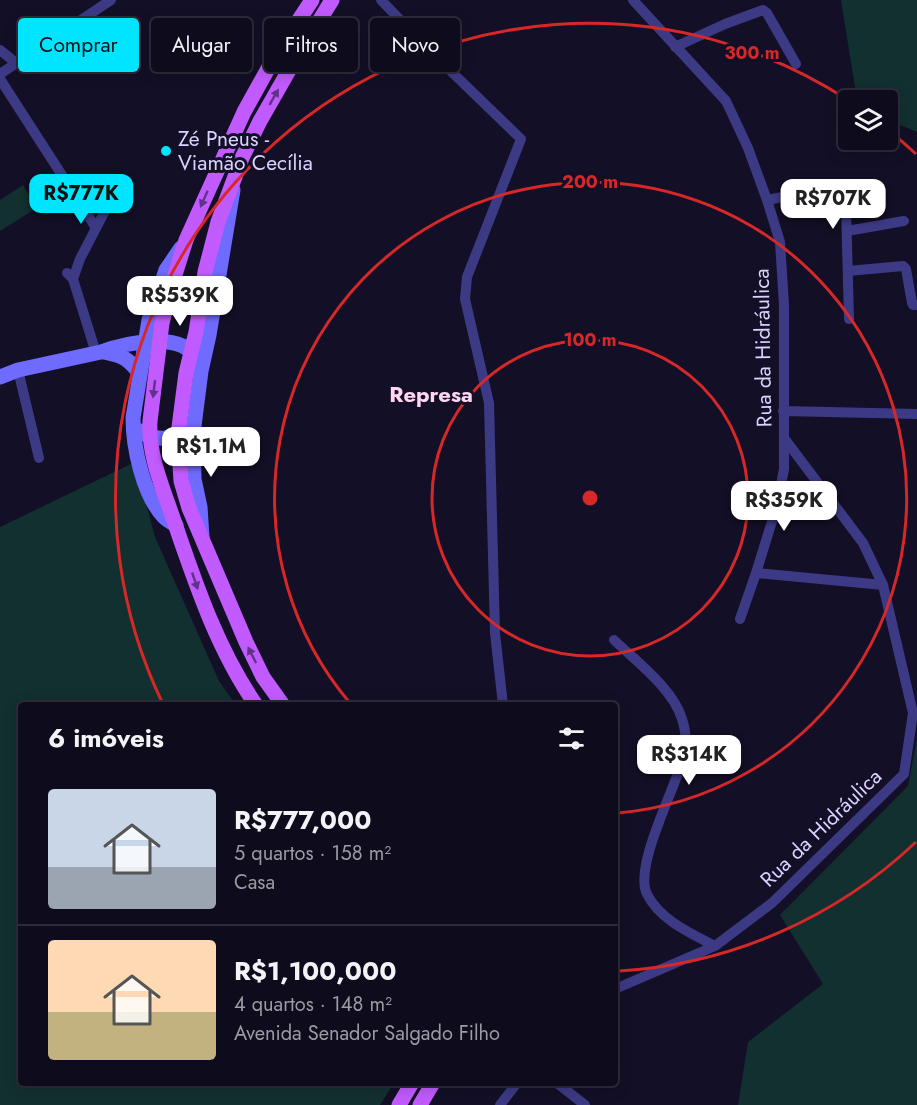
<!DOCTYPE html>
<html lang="pt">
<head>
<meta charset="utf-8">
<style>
  body { margin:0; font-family:Jost,sans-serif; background:#171425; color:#f1f3f6; height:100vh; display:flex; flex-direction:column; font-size:22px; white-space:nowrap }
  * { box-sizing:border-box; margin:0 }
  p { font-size:20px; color:#9b9ba3 }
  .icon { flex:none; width:33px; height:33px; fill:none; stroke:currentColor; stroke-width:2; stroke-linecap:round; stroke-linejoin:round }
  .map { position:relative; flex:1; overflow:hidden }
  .panel { position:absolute; left:18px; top:702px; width:600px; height:384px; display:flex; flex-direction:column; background:#0e0b1c; border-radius:6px; box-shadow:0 3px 15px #0003,0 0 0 2px #2e2b3b }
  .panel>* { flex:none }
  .hud { position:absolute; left:18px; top:18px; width:600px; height:54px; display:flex; gap:12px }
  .fabs { position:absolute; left:838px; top:90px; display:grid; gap:12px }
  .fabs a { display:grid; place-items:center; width:60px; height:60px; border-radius:6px; background:#0e0b1c; box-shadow:0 3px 15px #0003,0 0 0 2px #2e2b3b; font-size:30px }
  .price { position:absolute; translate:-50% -51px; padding:0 14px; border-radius:12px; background:#fff; color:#222; font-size:20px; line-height:39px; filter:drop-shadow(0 2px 3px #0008) }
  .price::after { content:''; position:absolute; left:50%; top:36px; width:18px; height:14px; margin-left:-9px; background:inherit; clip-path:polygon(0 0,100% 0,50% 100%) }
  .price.selected { background:#00e5ff; color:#111 }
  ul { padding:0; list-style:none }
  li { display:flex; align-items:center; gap:18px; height:150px; padding:0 30px }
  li+li { border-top:2px solid #2e2b3b }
  li span { display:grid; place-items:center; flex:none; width:168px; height:120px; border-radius:6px; color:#555 }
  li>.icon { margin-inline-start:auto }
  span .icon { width:72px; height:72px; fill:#fffc; stroke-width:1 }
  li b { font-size:26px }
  h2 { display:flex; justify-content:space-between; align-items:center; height:72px; padding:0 30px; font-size:26px }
  .tag { padding:0 21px; border-radius:6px; background:#0e0b1c; box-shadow:0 3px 15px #0003,0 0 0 2px #2e2b3b; font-size:21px; line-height:54px }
  .tag.selected { background:#00e5ff; color:#111 }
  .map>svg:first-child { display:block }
  .green { fill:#12302f }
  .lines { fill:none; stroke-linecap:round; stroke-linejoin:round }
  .minor { stroke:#3d3a85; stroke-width:10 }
  .secondary { stroke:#6f6bff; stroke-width:15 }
  .primary { stroke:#c25bff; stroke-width:15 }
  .oneway { fill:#623188 }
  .ring { fill:none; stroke:#d62828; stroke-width:3 }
  .poi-dot { fill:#00e5ff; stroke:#130f26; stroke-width:2 }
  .labels { text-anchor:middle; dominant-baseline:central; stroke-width:6; stroke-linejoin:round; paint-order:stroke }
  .poi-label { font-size:21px; fill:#d9d4ff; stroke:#130f26; text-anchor:start }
  .street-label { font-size:21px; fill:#d9d4ff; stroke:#130f26 }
  .neighbourhood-label { font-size:22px; font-weight:bold; fill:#ffd6f0; stroke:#130f26 }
  .centre { fill:#d62828; stroke:#130f26; stroke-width:3 }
  .ring-label { font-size:18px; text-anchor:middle; font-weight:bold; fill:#d62828; stroke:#130f26; stroke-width:6; stroke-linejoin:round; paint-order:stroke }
</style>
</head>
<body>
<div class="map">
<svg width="917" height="1105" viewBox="0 0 917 1105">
  <rect width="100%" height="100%" fill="#130f26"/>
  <!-- green -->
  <path class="green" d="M841 0H917V132L888 120V100H857Z
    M23 185 37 208 0 231V200Z
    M135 462 155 537 219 681 236 705H21V1083H394L380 1105H0V527Z
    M917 738V1105H738L748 1042 823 984 780 915 908 786Z"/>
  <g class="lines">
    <!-- minor -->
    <path class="minor" d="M381 0 429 50 521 139 467 277 465 299 489 403 495 633 503 705
      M675 47 725 24 763 10 767 13 796 64
      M0 50 16 63
      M0 74 111 0
      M0 79 96 228
      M767 200 835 187 843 193 846 207 849 319
      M847 231 904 221
      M848 271 903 266 906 269 912 303 913 305H917
      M67 273 73 279 96 353
      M73 279 80 259 119 184
      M18 370 39 458
      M783 411 917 414
      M756 573 883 585
      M740 619 756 573 777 505 784 469V438
      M614 640C637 662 673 689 682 719 690 744 684 758 675 781 666 806 635 871 647 894 660 920 690 933 715 946
      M615 989 715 946 772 903 904 774 913 713 883 585 863 543 784 438V305L780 242 767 200 748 148 726 101 633 0
      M557 1083 585 1105
      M500 1105 517 1083"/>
    <!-- secondary -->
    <path class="secondary" d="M104 352C123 356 128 358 140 374
      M0 377 18 370 101 352C125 343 183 330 197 360
      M141 431C154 442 174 440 187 428
      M176 525C172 523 167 520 164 517 143 495 133 447 133 418L149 320 166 270 181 248
      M202 537 200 507 194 479 193 434 201 371 209 335 233 190"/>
    <!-- primary -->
    <path class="primary" d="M256 705C217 649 195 582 173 518 162 486 148 454 150 421L162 323 173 281 186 240 244 112 275 56 312 0
      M283 705 263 677 246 642 189 508 181 481 178 435 186 373 196 332 205 272 218 222 242 158 260 121 292 65 332 0
      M399 1105 412 1083
      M420 1105 433 1083"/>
  </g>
  <!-- one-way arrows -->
  <defs><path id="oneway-solid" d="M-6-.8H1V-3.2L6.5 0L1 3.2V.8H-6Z" transform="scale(1.5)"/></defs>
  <g class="oneway">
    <use href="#oneway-solid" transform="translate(274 97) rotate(-60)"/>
    <use href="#oneway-solid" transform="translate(204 199) rotate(114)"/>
    <use href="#oneway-solid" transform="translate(154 389) rotate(97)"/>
    <use href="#oneway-solid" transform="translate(195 581) rotate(71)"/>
    <use href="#oneway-solid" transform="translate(252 655) rotate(-117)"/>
  </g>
  <!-- distance rings -->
  <g class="ring">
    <circle cx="590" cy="498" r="158"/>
    <path d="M350 703A316 316 0 1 1 618 813"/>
    <path d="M916 842A474 474 0 0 1 619 971M162 702A474 474 0 0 1 848 100M888 130A474 474 0 0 1 916 154"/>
  </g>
  <!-- markers -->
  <circle class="poi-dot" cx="166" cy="151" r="6"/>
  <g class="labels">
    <!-- poi labels -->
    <g class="poi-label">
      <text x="178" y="139">Zé Pneus -<tspan x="178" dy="24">Viamão Cecília</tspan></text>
    </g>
    <!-- street labels -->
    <g class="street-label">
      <text transform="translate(763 348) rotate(-91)">Rua da Hidráulica</text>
      <text transform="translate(821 828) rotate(-44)">Rua da Hidráulica</text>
    </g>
    <!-- neighbourhood labels -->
    <g class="neighbourhood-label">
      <text x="431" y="394">Represa</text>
    </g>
  </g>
  <circle cx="590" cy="498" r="9" class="centre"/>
  <g class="ring-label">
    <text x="752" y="59">300 m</text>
    <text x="590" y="188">200 m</text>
    <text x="590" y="346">100 m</text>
  </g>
</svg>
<div class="fabs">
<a><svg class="icon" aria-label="layers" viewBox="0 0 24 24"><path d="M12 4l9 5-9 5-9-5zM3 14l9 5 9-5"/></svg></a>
</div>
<b class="price selected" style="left:81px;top:225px">R$777K</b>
<b class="price" style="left:833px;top:230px">R$707K</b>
<b class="price" style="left:180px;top:327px">R$539K</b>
<b class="price" style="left:211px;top:478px">R$1.1M</b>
<b class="price" style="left:784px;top:532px">R$359K</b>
<b class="price" style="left:689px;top:786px">R$314K</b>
<div class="hud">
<a class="tag selected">Comprar</a>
<a class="tag">Alugar</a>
<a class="tag">Filtros</a>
<a class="tag">Novo</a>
</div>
<section class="panel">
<h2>6 imóveis<svg class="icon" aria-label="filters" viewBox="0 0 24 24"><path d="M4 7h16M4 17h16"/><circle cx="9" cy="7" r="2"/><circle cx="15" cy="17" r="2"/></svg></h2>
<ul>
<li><span style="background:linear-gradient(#c9d6e8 65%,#9aa5b1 0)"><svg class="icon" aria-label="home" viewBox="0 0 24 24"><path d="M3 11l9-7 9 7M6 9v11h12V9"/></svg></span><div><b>R$777,000</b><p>5 quartos · 158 m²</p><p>Casa</p></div></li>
<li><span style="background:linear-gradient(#ffd9b3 60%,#c2b280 0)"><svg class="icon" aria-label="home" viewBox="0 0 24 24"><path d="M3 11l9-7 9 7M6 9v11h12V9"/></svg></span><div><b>R$1,100,000</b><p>4 quartos · 148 m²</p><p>Avenida Senador Salgado Filho</p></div></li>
</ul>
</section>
</div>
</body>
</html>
